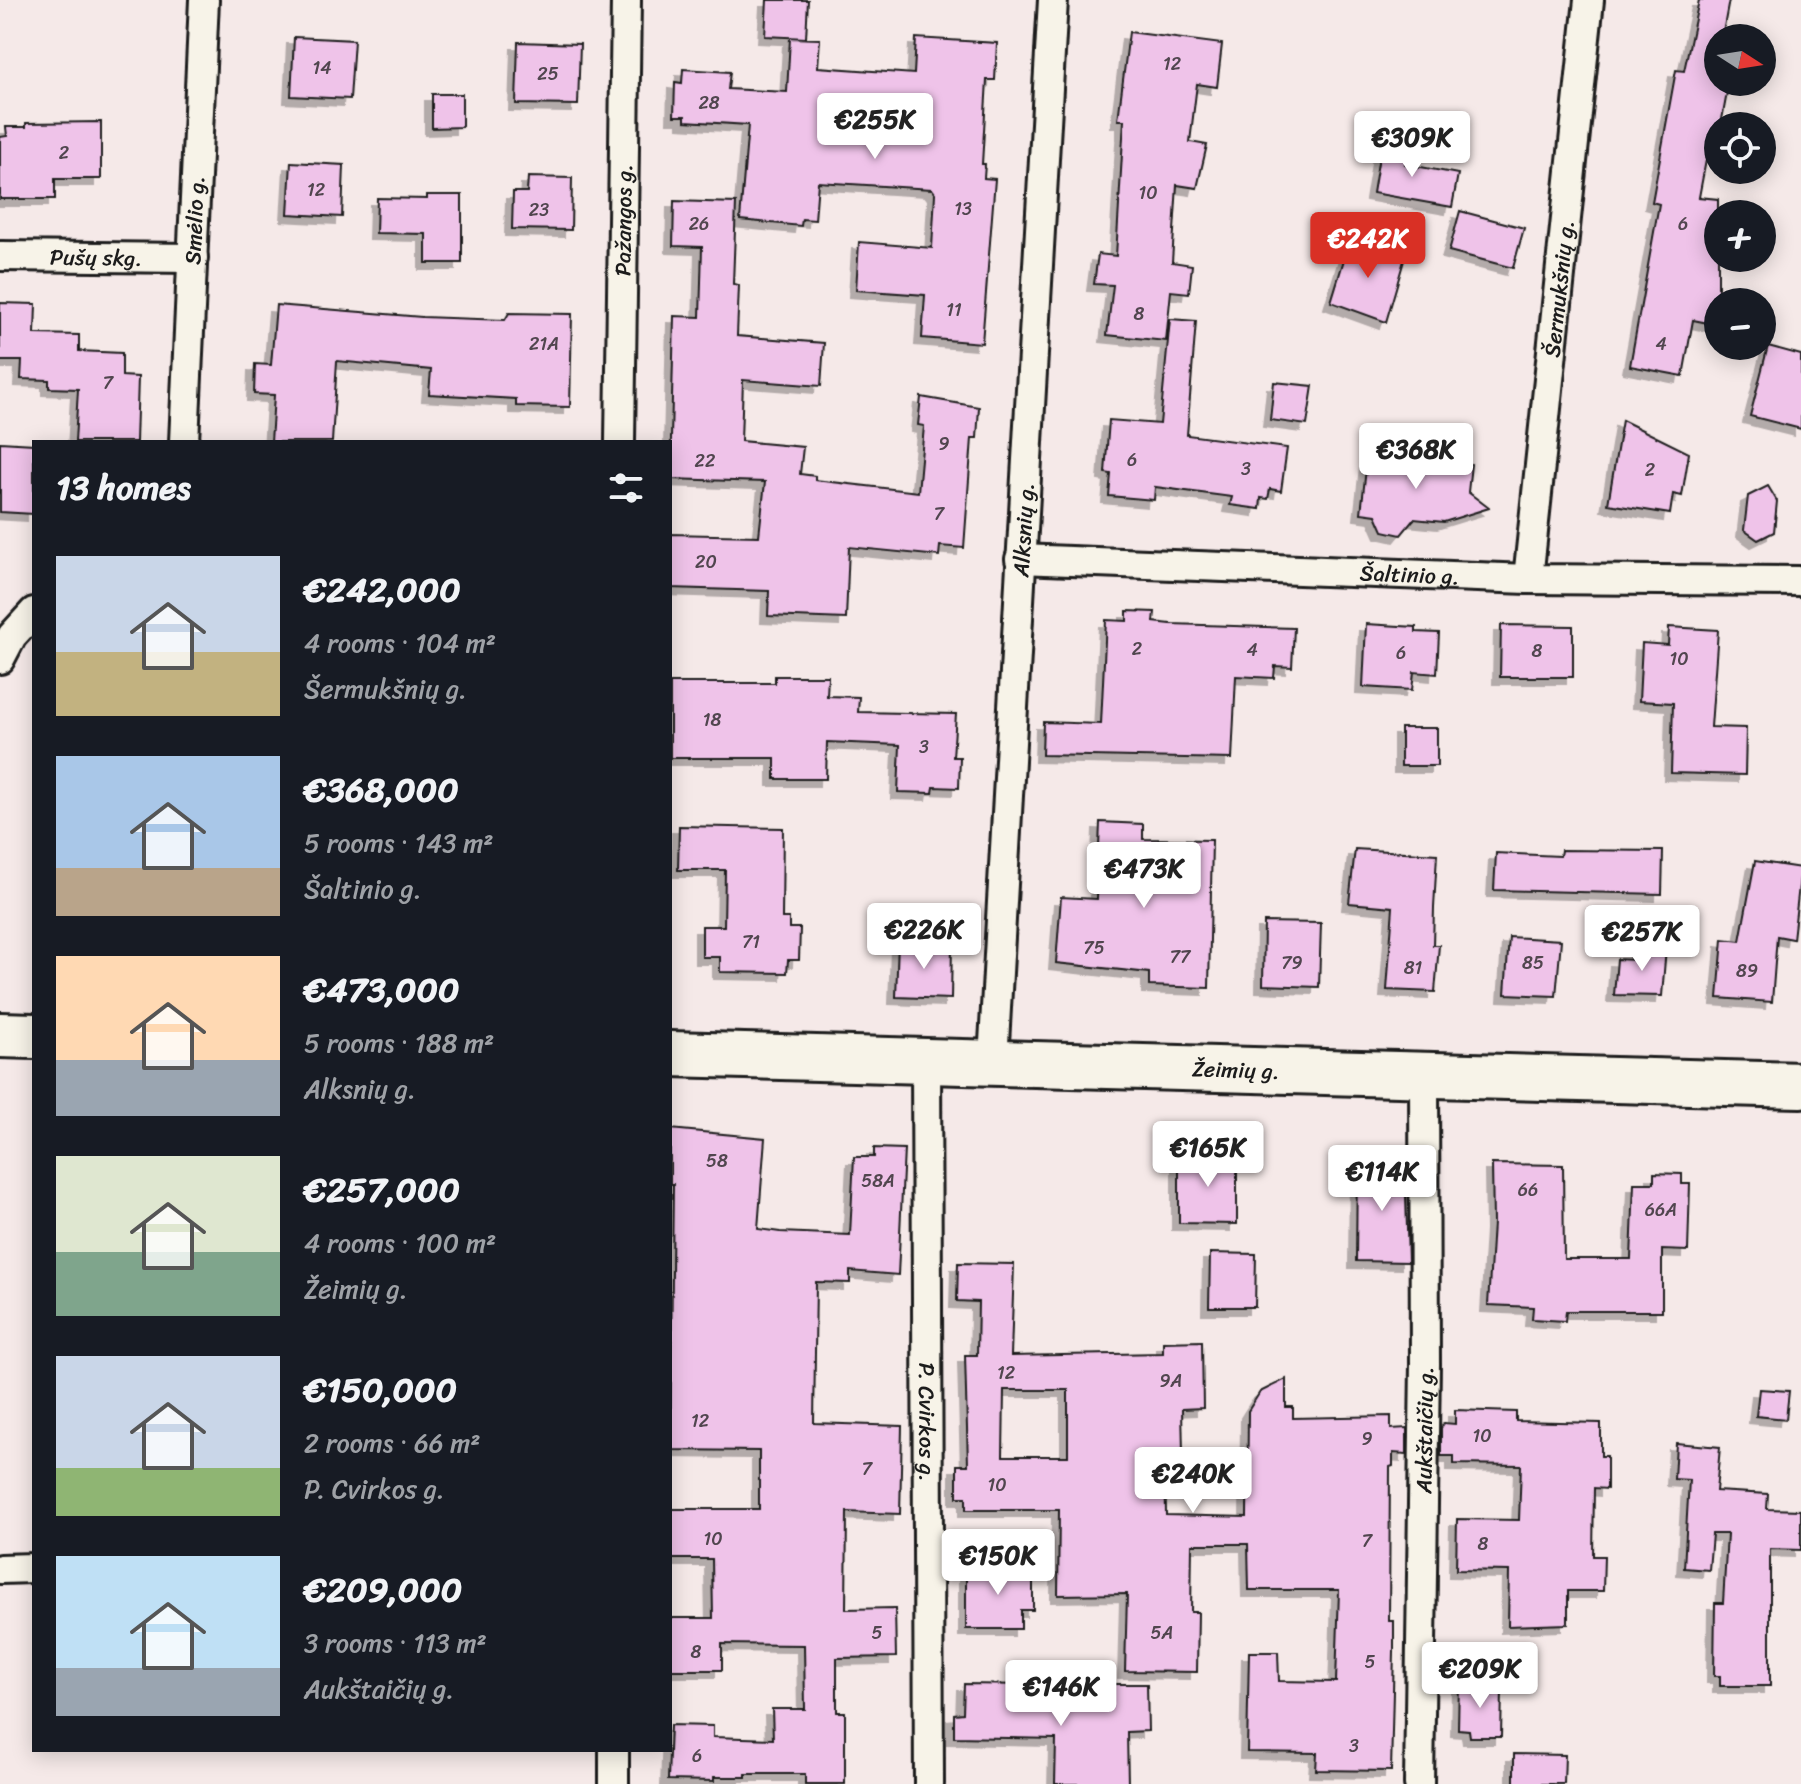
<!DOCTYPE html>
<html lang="en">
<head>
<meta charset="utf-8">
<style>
  body { margin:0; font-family:Sriracha,sans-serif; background:#242831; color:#f1f3f6; height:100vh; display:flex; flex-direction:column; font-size:30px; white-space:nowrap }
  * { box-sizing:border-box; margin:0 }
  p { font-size:26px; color:#9ea1a6 }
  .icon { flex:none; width:44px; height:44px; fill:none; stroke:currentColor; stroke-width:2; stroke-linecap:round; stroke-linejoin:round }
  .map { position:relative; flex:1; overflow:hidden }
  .side { position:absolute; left:32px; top:440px; width:640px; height:1312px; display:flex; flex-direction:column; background:#171b24; border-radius:0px; box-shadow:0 4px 20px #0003 }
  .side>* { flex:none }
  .needle { width:52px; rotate:102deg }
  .controls { position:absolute; left:1704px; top:24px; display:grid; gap:16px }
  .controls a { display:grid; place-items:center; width:72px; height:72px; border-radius:50%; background:#171b24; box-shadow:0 4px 20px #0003; font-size:40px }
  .price { position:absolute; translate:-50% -68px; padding:0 18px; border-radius:8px; background:#fff; color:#222; font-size:26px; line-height:52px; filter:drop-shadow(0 2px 4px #0008) }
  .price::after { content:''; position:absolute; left:50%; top:48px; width:24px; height:18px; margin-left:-12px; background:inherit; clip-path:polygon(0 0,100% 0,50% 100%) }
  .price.on { background:#d93025; color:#fff }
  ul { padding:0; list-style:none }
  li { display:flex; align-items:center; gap:24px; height:200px; padding:0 24px }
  li span { display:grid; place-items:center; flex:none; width:224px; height:160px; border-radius:0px; color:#555 }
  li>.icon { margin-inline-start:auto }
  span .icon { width:96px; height:96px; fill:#fffc; stroke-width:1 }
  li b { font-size:34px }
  h2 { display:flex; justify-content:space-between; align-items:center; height:96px; padding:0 24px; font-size:34px }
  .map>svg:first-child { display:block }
  .building { fill:#efc3e9; stroke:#1c1c1c; stroke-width:2; fill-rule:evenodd; filter:url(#shadow) }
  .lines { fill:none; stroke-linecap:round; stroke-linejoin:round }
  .street-casing { stroke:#1c1c1c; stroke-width:34 }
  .primary-casing { stroke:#1c1c1c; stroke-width:50 }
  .street { stroke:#f7f3e8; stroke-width:28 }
  .primary { stroke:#f7f3e8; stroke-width:44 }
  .labels { text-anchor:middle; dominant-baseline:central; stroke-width:7; stroke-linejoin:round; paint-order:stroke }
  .number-label { font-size:18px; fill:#51464f }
  .street-label { font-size:22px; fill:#1c1c1c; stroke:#f7f3e8 }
</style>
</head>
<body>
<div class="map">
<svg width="1801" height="1784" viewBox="0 0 1801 1784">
  <defs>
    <filter id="shadow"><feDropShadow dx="-7" dy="7" stdDeviation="0" flood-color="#0004"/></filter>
  </defs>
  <rect width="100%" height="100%" fill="#f5e9e8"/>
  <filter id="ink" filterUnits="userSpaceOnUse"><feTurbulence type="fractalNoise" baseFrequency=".0125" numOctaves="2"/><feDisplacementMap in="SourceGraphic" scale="16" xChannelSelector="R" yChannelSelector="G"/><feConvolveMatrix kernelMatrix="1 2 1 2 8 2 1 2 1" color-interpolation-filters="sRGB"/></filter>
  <g filter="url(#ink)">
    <!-- building -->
    <path class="building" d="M767 0H808L806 38 765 36Z
      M1699 0H1729L1722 38H1718L1714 82H1729L1718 141 1710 139 1699 197 1718 199V325L1693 320 1683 376 1630 366 1659 204 1652 202 1676 70 1684 71Z
      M1129 32 1222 44 1217 87 1197 84 1190 142 1207 145 1197 188 1177 185 1172 262 1192 265 1189 293 1171 291 1166 341 1107 335 1113 285 1094 284 1098 254 1116 256 1124 120H1118Z
      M294 37 354 40 350 99 291 96Z
      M790 38 820 39 818 67 914 74 916 38 997 43 995 80H987L982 164H985L984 178 995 179 982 343 922 338 925 295 856 290 859 242 932 248 935 193 932 189 818 182 815 220 802 219 801 226 740 220 748 125 685 121V116H674L675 82 682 83 683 69 730 72 728 89 787 92Z
      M518 42 580 44 578 105 516 104Z
      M432 94H462V127L432 128Z
      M101 122V179H55V199H0V137L7 136 6 127H26V123Z
      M1381 144 1408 149 1405 164 1458 174 1452 207 1373 193Z
      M291 162 344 165 342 217 288 214Z
      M528 177 572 178 571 230 512 229 513 192H527Z
      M427 195H462V263H426V234L376 233 377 198 427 199Z
      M674 201 736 203 733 284 739 285 737 336 824 343 821 386 743 380 741 441 803 447 800 474 815 476V480L918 492 924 426 918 425 921 397 979 407 977 438H972L964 548 940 546 939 556 849 547 846 619 768 616 769 591 670 588V534L759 536 765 482 670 479 674 316 700 317 702 247 673 246Z
      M1460 211 1524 228 1513 268 1449 251Z
      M1350 240 1405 257 1386 322 1331 302Z
      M0 303 36 304 35 334 79 335V351L122 353V376L138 377 136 442H75L78 389 49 388V380L21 379 22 361H0Z
      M276 305 422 317 505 320 509 313 572 314 570 407 516 406V399L429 394 431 370 337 361 332 442H271L274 395 254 394 255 364 271 365Z
      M1170 319 1196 321 1187 435 1287 448 1281 491 1270 489 1268 499 1261 498 1260 509 1230 505 1232 497 1155 487 1154 500 1109 496 1111 474 1105 473 1109 420 1160 424Z
      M1768 346 1801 355V429L1750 416Z
      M1274 382 1313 386 1307 425 1270 420Z
      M1622 420 1689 453 1682 496 1673 494 1670 514 1608 504Z
      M0 442 34 444V514L0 512Z
      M1368 451 1471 464 1468 492 1489 508 1444 522 1414 519 1401 535 1383 531 1376 515 1361 513Z
      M1768 486 1777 501 1774 532 1758 540 1744 530 1748 496Z
      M1127 611 1155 612 1154 622 1171 624 1294 628 1292 667 1275 666 1274 678 1236 676 1232 759 1042 755 1043 722 1101 724 1106 620 1127 621Z
      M1366 624 1416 627V632L1439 633 1437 674 1414 672 1412 690 1363 687Z
      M1501 625 1573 626V677H1500Z
      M1669 627 1718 630 1711 727 1746 728 1745 775 1671 773 1673 703 1639 701 1642 643 1668 645Z
      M775 676H828L827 696 859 697 858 712 956 714 953 757H960L959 788 934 787 933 793 898 792 900 745 827 742 826 779H775V758H670V683H775Z
      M1401 728H1437V766H1401Z
      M1100 822 1143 824V839L1212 840 1209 988 1149 986V973L1056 963 1061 897 1097 899Z
      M679 826 783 828 782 918H789V928H800L799 960H788L787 973 720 972V957H702V926H724L725 870H678Z
      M1355 849 1437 854 1434 908 1433 945H1439L1435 992 1387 990 1393 907 1349 903Z
      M1561 850 1663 851 1662 894 1494 890 1496 853 1560 856Z
      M1755 861 1801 868 1793 939 1777 936 1772 1002 1718 998 1723 939 1740 941Z
      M1264 922 1321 923 1319 987 1263 985Z
      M1509 937 1561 940 1556 996 1505 994Z
      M898 942 952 944 951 999 896 997Z
      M1637 945 1666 947 1662 996 1614 995 1617 959 1635 960Z
      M670 1129 765 1138 758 1229 780 1232 850 1235 854 1157H874V1148L904 1149 898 1275 850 1271V1283L816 1282 814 1423 902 1426 900 1514 847 1512 846 1609 895 1608 896 1657 837 1658V1712H845V1784H805V1774H746V1777H714V1781L668 1780 670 1725 713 1726V1737L773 1739 772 1709H805L804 1645 722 1644V1670H670V1618H713L712 1559H670V1509H759V1451L670 1450 673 1184H670Z
      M1195 1148H1224V1160H1237V1224L1179 1223V1161L1195 1162Z
      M1405 1163 1408 1262 1356 1261 1357 1164Z
      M1492 1164 1563 1165 1564 1259H1631L1634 1183H1654V1173L1682 1174V1184H1690L1688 1251 1662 1250V1311H1566L1565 1321 1532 1319 1533 1307 1488 1305 1493 1223Z
      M1210 1253 1256 1254 1255 1307H1209Z
      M958 1263 1014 1264 1011 1356 1163 1353V1342L1202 1341 1203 1408 1182 1409 1183 1453H1165L1166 1515 1247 1517 1248 1411 1260 1392 1286 1379V1407H1293V1418L1391 1416V1429L1407 1428V1454L1393 1453V1466L1390 1467 1389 1621H1394V1651L1391 1771 1316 1770 1317 1753 1247 1752 1249 1652H1278L1279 1681 1336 1682 1339 1590H1249L1248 1544H1192L1191 1612H1198L1197 1672 1125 1671 1127 1594 1058 1595 1059 1510H966V1497H957V1465H968L965 1355H977L978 1302 957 1301ZM1004 1390H1068V1456H1003Z
      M1759 1389 1789 1391 1786 1419 1756 1416Z
      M1455 1410 1516 1412V1421L1601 1423V1456H1607V1489L1594 1488 1593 1556H1604L1603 1591H1568V1624L1508 1626 1509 1571 1456 1570 1457 1519 1519 1520 1521 1465 1454 1464V1456H1441V1428L1444 1423 1455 1424Z
      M1676 1443 1720 1447 1716 1491 1768 1494 1767 1509 1801 1510V1550L1770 1549V1686H1720V1676H1714L1715 1603H1723L1727 1534H1712L1709 1570 1684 1568 1689 1480 1674 1479Z
      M966 1568H1033V1610H1021V1629H966Z
      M1459 1682H1489V1690H1502L1501 1737H1470L1469 1730 1458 1729Z
      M964 1684 1030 1685 1029 1711 1106 1709 1105 1684H1147L1148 1731 1127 1732 1128 1784H1055L1056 1739 954 1737V1714L963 1713Z
      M1514 1754 1565 1755 1564 1784H1514Z"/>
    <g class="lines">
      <!-- street casing -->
      <g class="street-casing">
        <g id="street">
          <path id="s1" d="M0 256 193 258"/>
          <path id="s2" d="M184 442 204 0"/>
          <path id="s3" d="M620 442 626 0"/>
          <path id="s4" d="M1020 559 1528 579 1801 581"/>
          <path id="s5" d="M1528 579 1589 0"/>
          <path d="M0 659 12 636 34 612"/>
          <path id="s6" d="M926 1060 929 1784"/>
          <path id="s7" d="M993 1061 1053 0"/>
          <path d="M0 1569 34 1568"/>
          <path d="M614 1750V1784"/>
          <path id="s8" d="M1419 1784 1425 1364 1424 1074"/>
        </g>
      </g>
      <!-- primary casing -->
      <g class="primary-casing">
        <g id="primary">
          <path d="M0 1035 34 1036"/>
          <path id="s9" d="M670 1054 1801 1085"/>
        </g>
      </g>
      <!-- street -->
      <use href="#street" class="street"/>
      <!-- primary -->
      <use href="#primary" class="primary"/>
    </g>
  </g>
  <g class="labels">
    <!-- number labels -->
    <g class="number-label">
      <text x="1172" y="64">12</text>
      <text x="322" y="68">14</text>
      <text x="548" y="74">25</text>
      <text x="709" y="103">28</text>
      <text x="64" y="153">2</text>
      <text x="316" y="190">12</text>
      <text x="1148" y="193">10</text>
      <text x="963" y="209">13</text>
      <text x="539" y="210">23</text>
      <text x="699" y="224">26</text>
      <text x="1683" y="224">6</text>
      <text x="954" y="310">11</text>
      <text x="1139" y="314">8</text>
      <text x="544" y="344">21A</text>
      <text x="1661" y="344">4</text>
      <text x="108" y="383">7</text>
      <text x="944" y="444">9</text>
      <text x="1132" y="460">6</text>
      <text x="705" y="461">22</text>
      <text x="1246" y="469">3</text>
      <text x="1650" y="470">2</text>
      <text x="939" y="514">7</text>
      <text x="706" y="562">20</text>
      <text x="1137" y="649">2</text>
      <text x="1252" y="650">4</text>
      <text x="1537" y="651">8</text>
      <text x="1401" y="653">6</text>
      <text x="1679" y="659">10</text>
      <text x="712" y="720">18</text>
      <text x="924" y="747">3</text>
      <text x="751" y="942">71</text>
      <text x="1094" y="948">75</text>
      <text x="1180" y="957">77</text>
      <text x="1292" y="963">79</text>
      <text x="1533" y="963">85</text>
      <text x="1413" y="968">81</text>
      <text x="1747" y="971">89</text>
      <text x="717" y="1161">58</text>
      <text x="878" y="1181">58A</text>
      <text x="1528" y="1190">66</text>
      <text x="1661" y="1210">66A</text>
      <text x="1006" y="1373">12</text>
      <text x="1171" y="1381">9A</text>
      <text x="700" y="1421">12</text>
      <text x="1482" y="1436">10</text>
      <text x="1367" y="1439">9</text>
      <text x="867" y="1469">7</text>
      <text x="997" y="1485">10</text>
      <text x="713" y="1539">10</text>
      <text x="1367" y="1541">7</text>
      <text x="1483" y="1544">8</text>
      <text x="877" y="1633">5</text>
      <text x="1162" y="1633">5A</text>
      <text x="696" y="1652">8</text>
      <text x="1370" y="1662">5</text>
      <text x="1354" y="1746">3</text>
      <text x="697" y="1756">6</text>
    </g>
    <!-- street labels -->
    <g class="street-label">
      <text stroke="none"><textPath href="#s2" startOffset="222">Smėlio g.</textPath></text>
      <text stroke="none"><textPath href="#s3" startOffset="222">Pažangos g.</textPath></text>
      <text stroke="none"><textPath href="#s1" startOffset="96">Pušų skg.</textPath></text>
      <text stroke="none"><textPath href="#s5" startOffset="292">Šermukšnių g.</textPath></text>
      <text stroke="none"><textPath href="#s7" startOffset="532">Alksnių g.</textPath></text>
      <text stroke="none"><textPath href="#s4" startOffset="390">Šaltinio g.</textPath></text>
      <text stroke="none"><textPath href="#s9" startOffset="566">Žeimių g.</textPath></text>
      <text stroke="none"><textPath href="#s6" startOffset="362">P. Cvirkos g.</textPath></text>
      <text stroke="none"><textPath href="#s8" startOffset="354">Aukštaičių g.</textPath></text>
    </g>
  </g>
</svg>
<div class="controls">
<a><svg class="needle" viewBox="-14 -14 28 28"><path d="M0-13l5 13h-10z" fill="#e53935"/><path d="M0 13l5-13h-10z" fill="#9ea1a6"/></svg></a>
<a><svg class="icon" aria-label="locate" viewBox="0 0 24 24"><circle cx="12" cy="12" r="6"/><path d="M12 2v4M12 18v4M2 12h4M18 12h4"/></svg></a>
<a>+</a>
<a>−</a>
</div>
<b class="price" style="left:875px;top:161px">€255K</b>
<b class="price" style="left:1412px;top:179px">€309K</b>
<b class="price on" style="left:1368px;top:280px">€242K</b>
<b class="price" style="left:1416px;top:491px">€368K</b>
<b class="price" style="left:1144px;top:910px">€473K</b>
<b class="price" style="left:924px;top:971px">€226K</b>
<b class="price" style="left:1642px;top:973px">€257K</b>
<b class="price" style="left:1208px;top:1189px">€165K</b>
<b class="price" style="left:1382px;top:1213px">€114K</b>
<b class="price" style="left:1193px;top:1515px">€240K</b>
<b class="price" style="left:998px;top:1597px">€150K</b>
<b class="price" style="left:1480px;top:1710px">€209K</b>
<b class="price" style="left:1061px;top:1728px">€146K</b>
<section class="side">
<h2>13 homes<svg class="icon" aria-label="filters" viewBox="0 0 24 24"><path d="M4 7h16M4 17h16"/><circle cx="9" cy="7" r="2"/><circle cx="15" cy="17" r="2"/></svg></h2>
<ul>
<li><span style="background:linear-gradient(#c9d6e8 60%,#c2b280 0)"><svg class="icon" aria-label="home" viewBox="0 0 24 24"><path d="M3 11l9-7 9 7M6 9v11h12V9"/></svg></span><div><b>€242,000</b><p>4 rooms · 104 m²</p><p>Šermukšnių g.</p></div></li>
<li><span style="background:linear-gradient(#a9c7e8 70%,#b9a48a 0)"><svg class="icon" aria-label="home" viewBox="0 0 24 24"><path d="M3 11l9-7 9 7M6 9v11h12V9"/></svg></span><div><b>€368,000</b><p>5 rooms · 143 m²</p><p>Šaltinio g.</p></div></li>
<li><span style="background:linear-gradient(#ffd9b3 65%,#9aa5b1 0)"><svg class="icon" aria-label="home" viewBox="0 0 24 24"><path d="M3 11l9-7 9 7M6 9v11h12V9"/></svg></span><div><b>€473,000</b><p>5 rooms · 188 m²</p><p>Alksnių g.</p></div></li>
<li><span style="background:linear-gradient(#dfe7d0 60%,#7fa58c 0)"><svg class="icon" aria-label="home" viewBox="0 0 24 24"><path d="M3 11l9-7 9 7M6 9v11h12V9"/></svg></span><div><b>€257,000</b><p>4 rooms · 100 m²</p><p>Žeimių g.</p></div></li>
<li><span style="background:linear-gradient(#c9d6e8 70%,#8fb573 0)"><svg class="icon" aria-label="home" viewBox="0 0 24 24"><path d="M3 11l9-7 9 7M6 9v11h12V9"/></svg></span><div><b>€150,000</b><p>2 rooms · 66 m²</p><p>P. Cvirkos g.</p></div></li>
<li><span style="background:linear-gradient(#bfe0f5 70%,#9aa5b1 0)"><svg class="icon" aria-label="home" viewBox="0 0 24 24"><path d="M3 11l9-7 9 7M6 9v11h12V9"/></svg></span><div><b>€209,000</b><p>3 rooms · 113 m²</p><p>Aukštaičių g.</p></div></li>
</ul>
</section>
</div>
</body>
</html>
